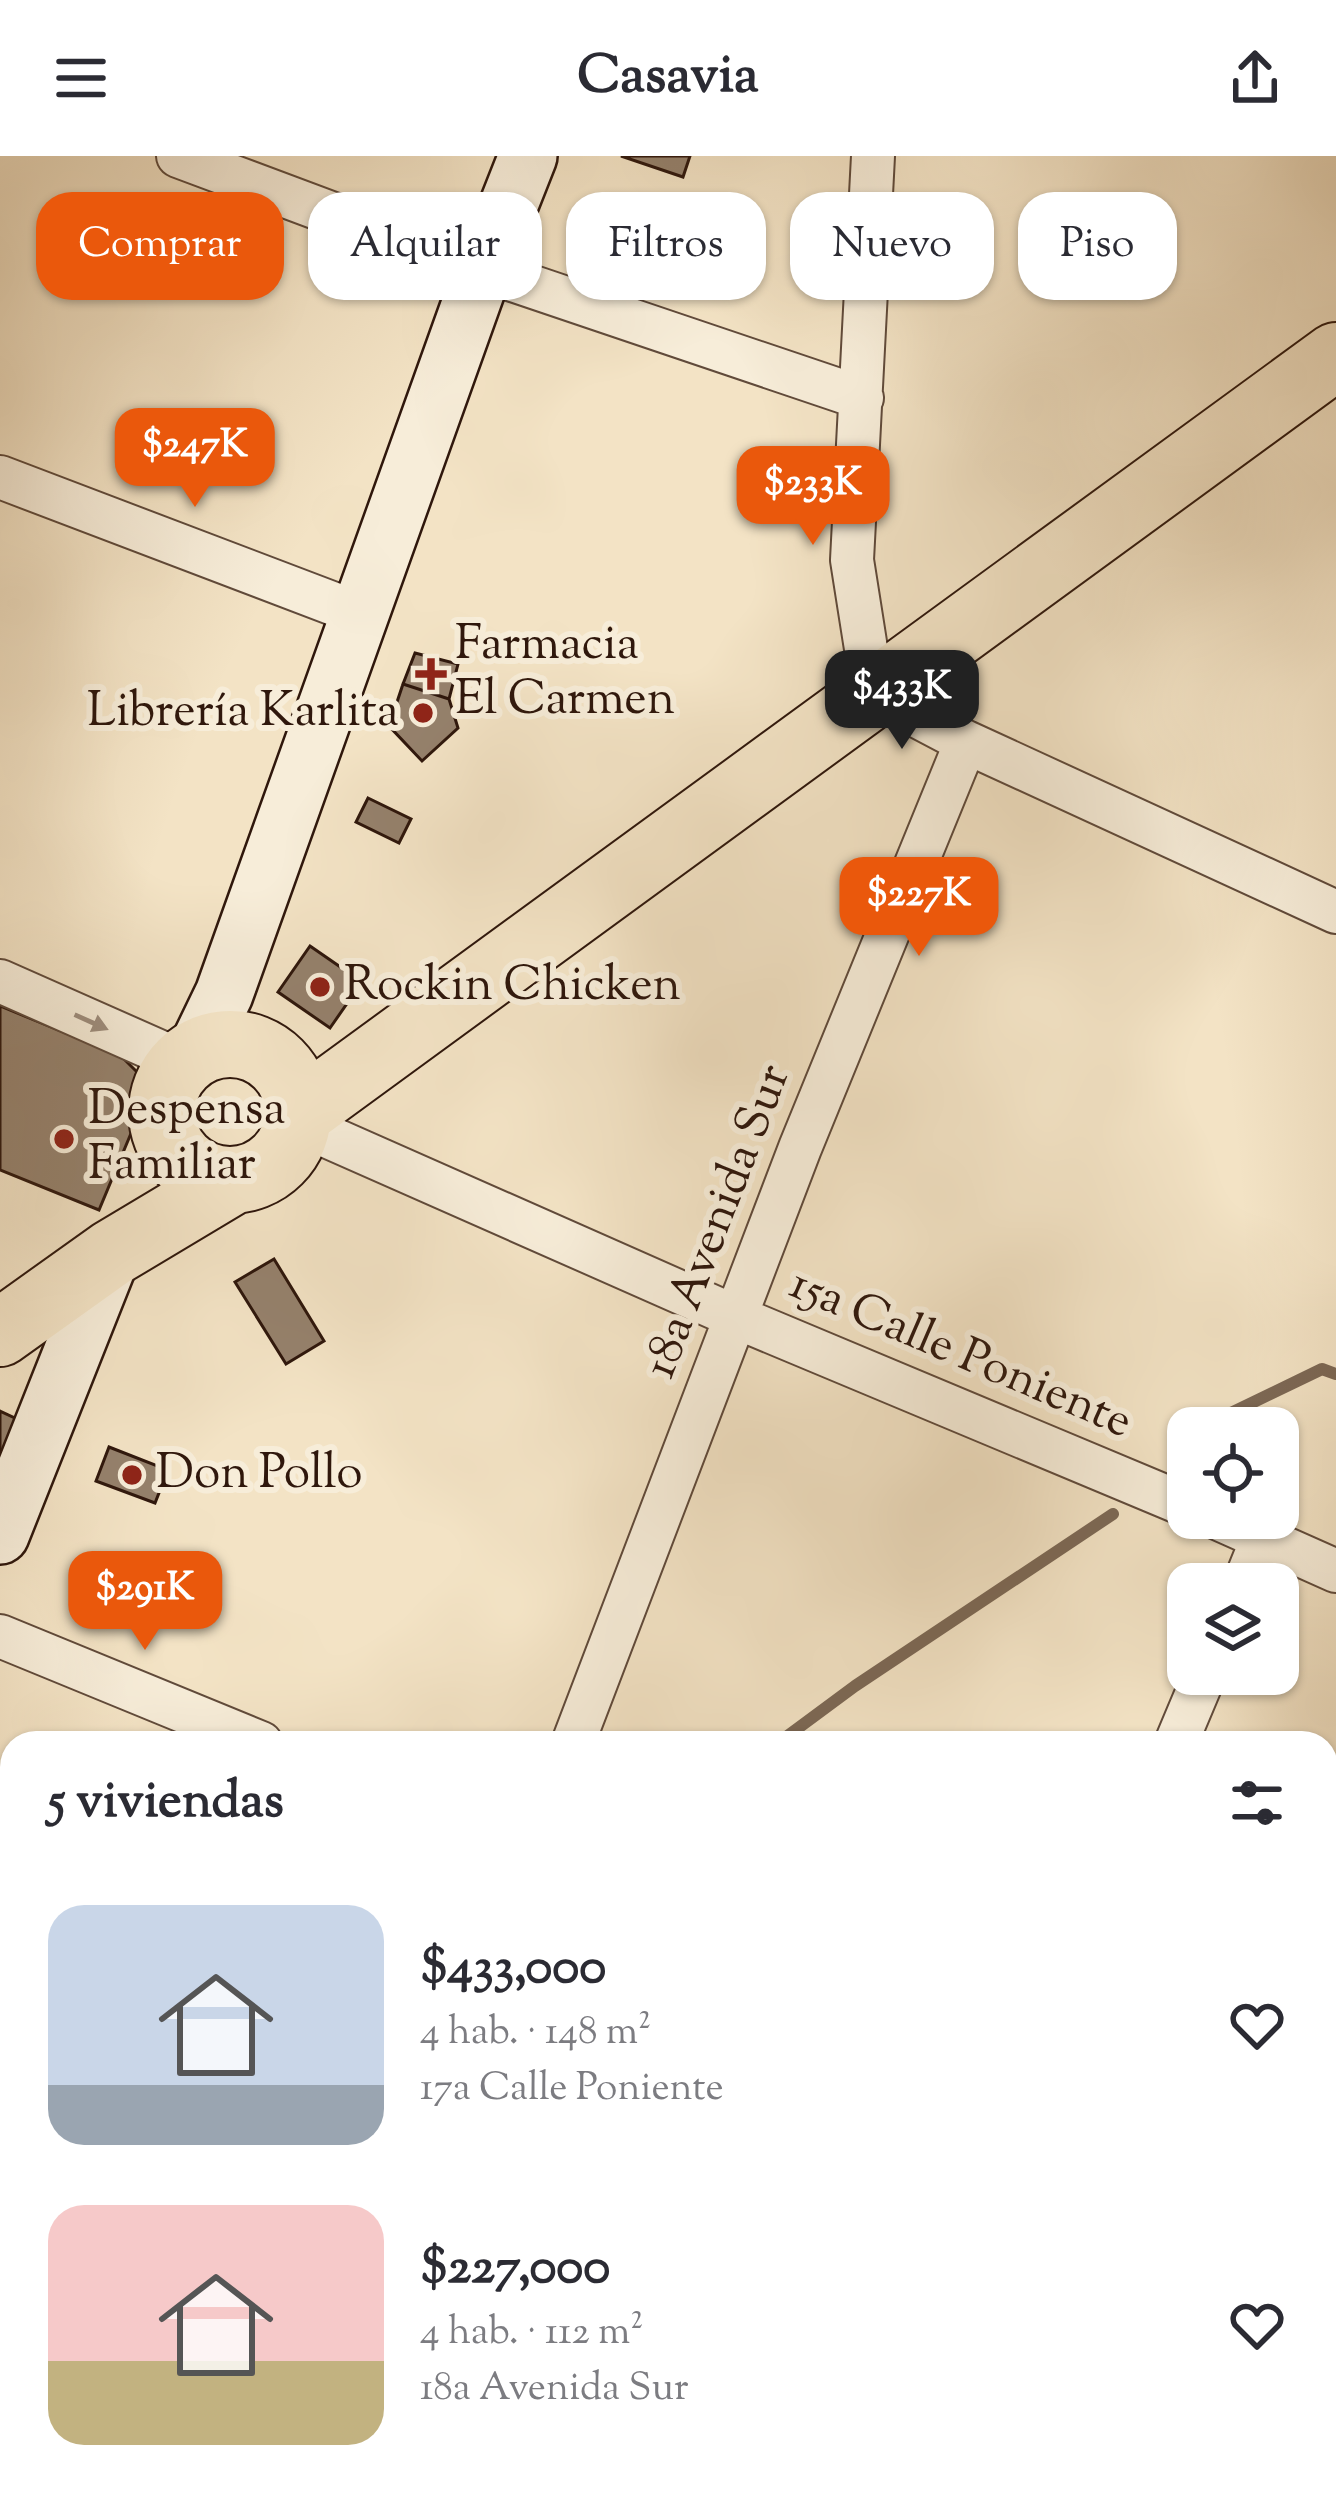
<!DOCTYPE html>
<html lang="es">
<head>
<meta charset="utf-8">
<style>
  body { margin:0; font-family:"Sorts Mill Goudy",serif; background:#f2f2f3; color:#2b2b33; height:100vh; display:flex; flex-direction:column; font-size:45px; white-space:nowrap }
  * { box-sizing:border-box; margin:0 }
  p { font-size:39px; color:#7c7c81 }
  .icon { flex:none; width:66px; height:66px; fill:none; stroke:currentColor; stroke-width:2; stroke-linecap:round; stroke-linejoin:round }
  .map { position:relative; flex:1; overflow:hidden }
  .sheet { position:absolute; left:0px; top:1575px; width:1338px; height:768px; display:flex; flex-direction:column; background:#fff; border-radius:36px 36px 0 0; box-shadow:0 3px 9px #0004 }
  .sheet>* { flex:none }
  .hud { position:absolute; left:36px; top:36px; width:1266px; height:108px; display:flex; gap:24px }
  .tools { position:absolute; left:1167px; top:1251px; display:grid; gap:24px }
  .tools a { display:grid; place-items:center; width:132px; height:132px; border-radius:24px; background:#fff; box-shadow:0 3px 9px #0004; font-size:60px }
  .price { position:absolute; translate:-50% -102px; padding:0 27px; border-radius:24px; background:#ea580c; color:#fff; font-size:39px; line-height:78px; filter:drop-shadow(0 3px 6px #0008) }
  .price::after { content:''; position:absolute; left:50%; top:72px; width:36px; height:27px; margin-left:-18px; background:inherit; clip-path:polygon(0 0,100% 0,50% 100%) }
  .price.active { background:#222; color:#fff }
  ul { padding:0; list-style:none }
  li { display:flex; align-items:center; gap:36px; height:300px; padding:0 48px }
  li span { display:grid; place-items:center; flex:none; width:336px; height:240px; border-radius:36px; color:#555 }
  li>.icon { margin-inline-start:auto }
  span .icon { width:144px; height:144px; fill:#fffc; stroke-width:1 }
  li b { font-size:51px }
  h2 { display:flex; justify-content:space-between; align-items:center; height:144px; padding:0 48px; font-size:51px }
  .pill { padding:0 42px; border-radius:36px; background:#fff; box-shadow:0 3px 9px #0004; font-size:42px; line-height:108px }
  .pill.active { background:#ea580c; color:#fff }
  header { display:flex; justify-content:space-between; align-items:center; height:156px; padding:0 48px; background:#fff; font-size:54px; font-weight:700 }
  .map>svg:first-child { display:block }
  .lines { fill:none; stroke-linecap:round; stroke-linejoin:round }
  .stream { stroke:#7c6855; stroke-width:12 }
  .building { fill:#95816c; stroke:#2f170c; stroke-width:3 }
  .street-casing { stroke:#604a3a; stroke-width:46 }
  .secondary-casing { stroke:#2f170c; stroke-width:62 }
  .primary-casing { stroke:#2f170c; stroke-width:70 }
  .street { stroke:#f7edd9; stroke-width:42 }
  .secondary { stroke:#f7edd9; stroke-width:57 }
  .primary { stroke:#f3e3c5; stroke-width:66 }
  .oneway { fill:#9d8d7d }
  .poi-dot { fill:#8f2418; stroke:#f7edd9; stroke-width:4.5 }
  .labels { text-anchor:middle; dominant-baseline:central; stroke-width:12; stroke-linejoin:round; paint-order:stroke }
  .poi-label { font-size:48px; fill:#2f170c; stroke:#f7edd9; text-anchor:start }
  .street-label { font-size:48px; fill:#2f170c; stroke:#f7edd9 }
</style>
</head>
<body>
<header><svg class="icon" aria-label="menu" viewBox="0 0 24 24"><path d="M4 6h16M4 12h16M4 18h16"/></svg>Casavia<svg class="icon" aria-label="share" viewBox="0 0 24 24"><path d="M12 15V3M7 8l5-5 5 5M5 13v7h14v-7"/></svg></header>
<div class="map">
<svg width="1336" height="2343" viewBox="0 0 1336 2343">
  <rect width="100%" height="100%" fill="#f3e3c5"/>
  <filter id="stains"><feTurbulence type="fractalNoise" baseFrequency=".00167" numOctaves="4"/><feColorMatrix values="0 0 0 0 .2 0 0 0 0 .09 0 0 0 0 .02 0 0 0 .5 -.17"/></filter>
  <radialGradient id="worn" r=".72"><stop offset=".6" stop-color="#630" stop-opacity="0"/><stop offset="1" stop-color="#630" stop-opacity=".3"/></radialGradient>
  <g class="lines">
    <!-- stream -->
    <path class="stream" d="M1200 1272 1322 1213 1336 1218
      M778 1587 855 1530 1113 1358
      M0 2010 12 2002"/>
  </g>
  <!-- building -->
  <path class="building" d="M621 0H690L683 21Z
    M415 497 458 508 449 543 403 528Z
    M403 528 449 543 458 572 422 605 389 570Z
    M368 642 411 663 399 687 356 666Z
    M310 790 362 826 330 872 278 836Z
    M0 850 120 899 143 922 142 951 99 1054 0 1014Z
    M274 1103 324 1185 286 1208 235 1126Z
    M0 1255 19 1264 0 1305Z
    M109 1291 168 1314 155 1347 96 1325Z"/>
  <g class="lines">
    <!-- street casing -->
    <g class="street-casing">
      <path id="street" d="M178 0 483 114 862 242
        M873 0 852 404 873 537 966 586 1336 756
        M0 321 363 459
        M0 825 183 906
        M297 967 736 1161 1188 1350
        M1217 1362 1336 1415
        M1244 1428 1263 1381
        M0 1480 261 1587
        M573 1587 800 992 966 586
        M1176 1587 1205 1518
        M1326 2044 1336 2049
        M0 2170 12 2175
        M398 2331 425 2343
        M258 2343 262 2331
        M844 2343 849 2331"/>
    </g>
    <!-- secondary casing -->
    <g class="secondary-casing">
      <path id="secondary" d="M196 896 224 838 483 114 528 0
        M0 1379 112 1097"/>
    </g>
    <!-- primary casing -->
    <g class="primary-casing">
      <path id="primary" d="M162 956a68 68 0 1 1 136 0a68 68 0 1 1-136 0Z
        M298 958 1336 200
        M0 1177 112 1097 234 1024"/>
    </g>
    <!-- street -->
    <use href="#street" class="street"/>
    <!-- secondary -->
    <use href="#secondary" class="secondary"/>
    <!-- primary -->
    <use href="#primary" class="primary"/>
  </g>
  <!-- one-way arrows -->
  <defs><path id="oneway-solid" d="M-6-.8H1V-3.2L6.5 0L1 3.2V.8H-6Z" transform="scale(3)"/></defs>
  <use class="oneway" href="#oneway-solid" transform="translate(91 866) rotate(24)"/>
  <!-- markers -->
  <g class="poi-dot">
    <path d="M425 500h12v12h12v12h-12v12h-12v-12h-12v-12h12z"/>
    <circle cx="423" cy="557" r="12"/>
    <circle cx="320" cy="831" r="12"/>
    <circle cx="64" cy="983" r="12"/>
    <circle cx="132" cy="1319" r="12"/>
  </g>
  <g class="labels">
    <!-- poi labels -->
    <g class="poi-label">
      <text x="455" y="490">Farmacia<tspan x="455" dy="55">El Carmen</tspan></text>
      <text x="399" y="557" text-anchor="end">Librería Karlita</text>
      <text x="344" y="831">Rockin Chicken</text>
      <text x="88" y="955">Despensa<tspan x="88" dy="55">Familiar</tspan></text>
      <text x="156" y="1319">Don Pollo</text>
    </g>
    <!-- street labels -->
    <g class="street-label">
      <text transform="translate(719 1066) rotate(-69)">18a Avenida Sur</text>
      <text transform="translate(960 1199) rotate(23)">15a Calle Poniente</text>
    </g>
  </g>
  <rect width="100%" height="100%" filter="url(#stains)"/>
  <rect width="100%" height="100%" fill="url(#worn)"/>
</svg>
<div class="tools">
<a><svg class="icon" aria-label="locate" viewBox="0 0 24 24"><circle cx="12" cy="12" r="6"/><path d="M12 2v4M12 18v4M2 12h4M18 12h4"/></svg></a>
<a><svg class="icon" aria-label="layers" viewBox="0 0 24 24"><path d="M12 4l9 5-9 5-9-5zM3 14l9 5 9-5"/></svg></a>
</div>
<b class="price" style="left:195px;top:354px">$247K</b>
<b class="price" style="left:813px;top:392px">$233K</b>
<b class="price active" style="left:902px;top:596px">$433K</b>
<b class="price" style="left:919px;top:803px">$227K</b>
<b class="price" style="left:145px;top:1497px">$291K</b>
<div class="hud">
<a class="pill active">Comprar</a>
<a class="pill">Alquilar</a>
<a class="pill">Filtros</a>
<a class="pill">Nuevo</a>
<a class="pill">Piso</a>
</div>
<section class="sheet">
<h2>5 viviendas<svg class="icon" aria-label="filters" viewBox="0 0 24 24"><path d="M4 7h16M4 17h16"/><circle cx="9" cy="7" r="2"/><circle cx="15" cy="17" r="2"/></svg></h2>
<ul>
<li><span style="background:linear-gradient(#c9d6e8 75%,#9aa5b1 0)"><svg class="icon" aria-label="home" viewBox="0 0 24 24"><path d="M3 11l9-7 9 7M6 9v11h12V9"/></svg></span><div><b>$433,000</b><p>4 hab. · 148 m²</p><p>17a Calle Poniente</p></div><svg class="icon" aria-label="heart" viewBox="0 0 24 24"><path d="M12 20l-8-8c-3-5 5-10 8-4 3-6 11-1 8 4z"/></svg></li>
<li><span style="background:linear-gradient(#f6c9c9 65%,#c2b280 0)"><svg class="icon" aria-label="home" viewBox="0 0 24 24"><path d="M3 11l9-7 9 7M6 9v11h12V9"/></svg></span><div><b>$227,000</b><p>4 hab. · 112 m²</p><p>18a Avenida Sur</p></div><svg class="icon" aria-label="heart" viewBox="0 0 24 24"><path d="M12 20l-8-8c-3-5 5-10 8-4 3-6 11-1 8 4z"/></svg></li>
</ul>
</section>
</div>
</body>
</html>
